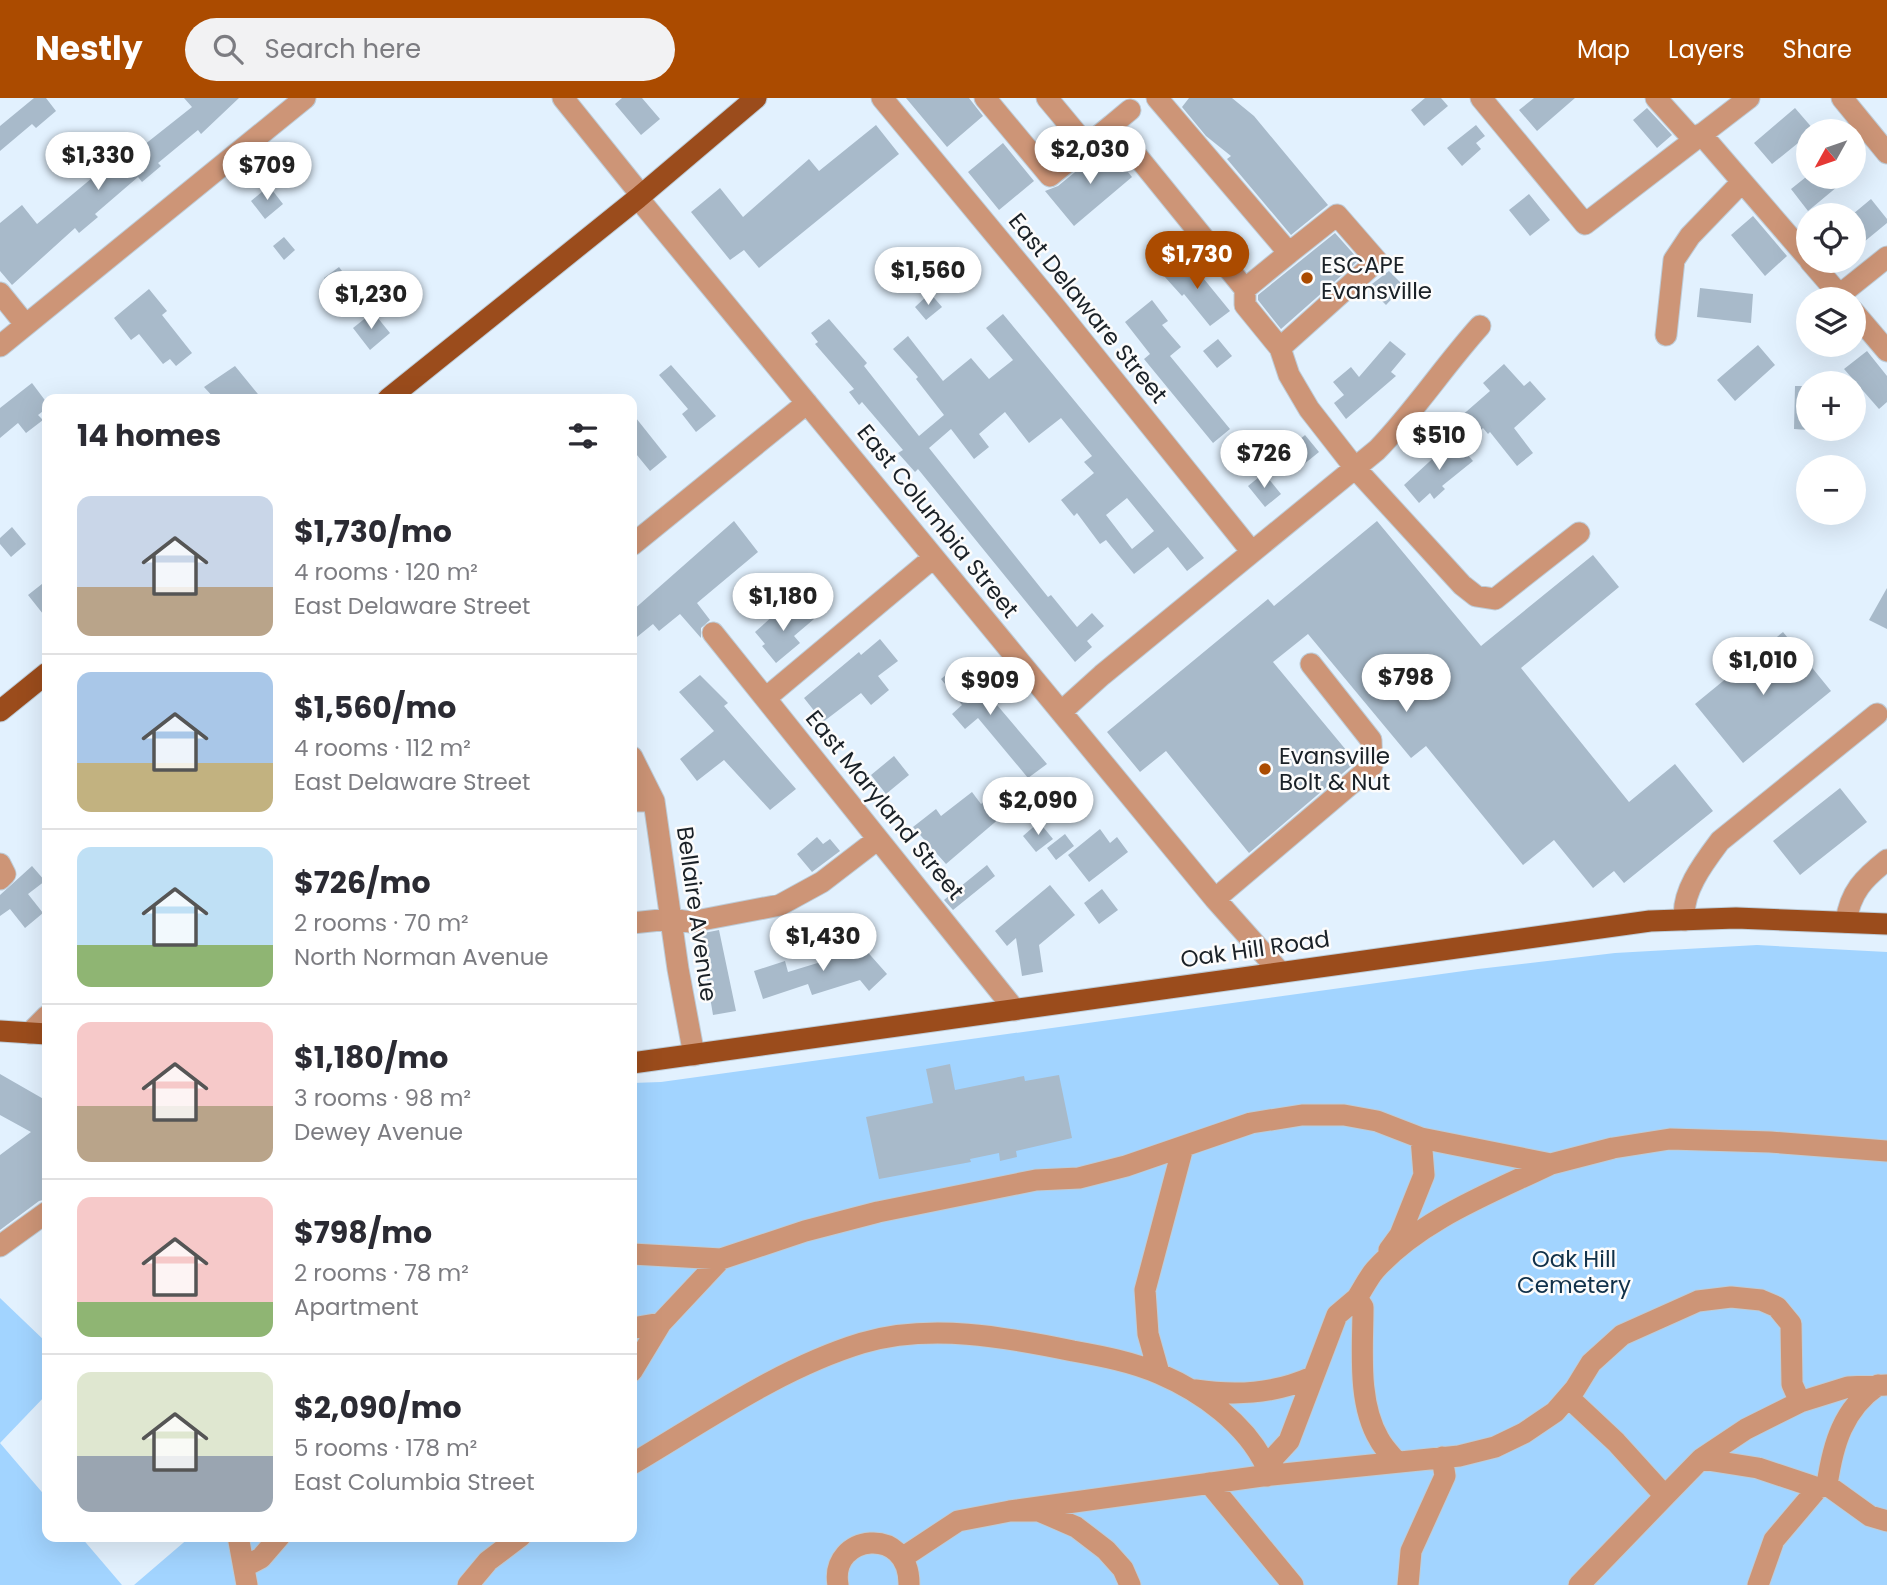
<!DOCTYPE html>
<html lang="en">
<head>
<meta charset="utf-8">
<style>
  body { margin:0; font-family:Poppins,sans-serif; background:#f2f2f3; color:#2b2b33; height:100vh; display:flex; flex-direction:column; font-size:26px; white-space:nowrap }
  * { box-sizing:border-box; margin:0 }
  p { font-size:23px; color:#7c7c81 }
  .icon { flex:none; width:38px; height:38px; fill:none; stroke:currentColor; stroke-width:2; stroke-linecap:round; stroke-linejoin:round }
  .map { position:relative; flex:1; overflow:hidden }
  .side { position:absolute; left:42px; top:296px; width:595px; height:1148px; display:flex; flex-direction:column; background:#fff; border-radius:14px; box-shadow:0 7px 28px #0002 }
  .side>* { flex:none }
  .needle { width:46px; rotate:230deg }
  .buttons { position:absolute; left:1796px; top:21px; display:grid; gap:14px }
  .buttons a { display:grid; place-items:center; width:70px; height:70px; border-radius:50%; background:#fff; box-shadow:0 7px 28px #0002; font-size:35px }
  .price { position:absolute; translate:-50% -60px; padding:0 16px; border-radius:24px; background:#fff; color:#222; font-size:23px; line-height:46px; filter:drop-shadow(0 2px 4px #0008) }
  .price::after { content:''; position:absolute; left:50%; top:42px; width:21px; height:16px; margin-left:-10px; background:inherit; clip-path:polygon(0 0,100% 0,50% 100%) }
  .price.selected { background:#ab4b00; color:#fff }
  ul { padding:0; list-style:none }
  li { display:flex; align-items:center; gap:21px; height:175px; padding:0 35px }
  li+li { border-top:2px solid #e1e1e2 }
  li span { display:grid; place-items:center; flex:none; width:196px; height:140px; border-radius:14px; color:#555 }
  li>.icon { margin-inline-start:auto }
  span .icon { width:84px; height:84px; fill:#fffc; stroke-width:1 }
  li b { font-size:30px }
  h2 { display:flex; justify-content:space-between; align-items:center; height:84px; padding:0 35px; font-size:30px }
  header { display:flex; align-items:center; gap:42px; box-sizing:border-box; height:98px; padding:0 35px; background:#ab4b00; color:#fff }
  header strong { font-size:33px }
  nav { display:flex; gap:38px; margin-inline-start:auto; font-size:24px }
  .search { width:490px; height:63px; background:#f2f2f3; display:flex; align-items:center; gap:18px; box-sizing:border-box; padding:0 24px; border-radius:38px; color:#7c7c81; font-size:26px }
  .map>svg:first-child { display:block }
  .green { fill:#a2d4ff }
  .building { fill:#a8baca; fill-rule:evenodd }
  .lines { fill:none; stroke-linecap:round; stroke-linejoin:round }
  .minor-casing { stroke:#beccd7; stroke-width:23 }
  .major-casing { stroke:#beccd7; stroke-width:23 }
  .minor { stroke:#cd9577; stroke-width:21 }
  .major { stroke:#9b4c1c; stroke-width:21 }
  .poi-dot { fill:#ab4b00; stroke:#fcfcfc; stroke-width:2.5 }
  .labels { text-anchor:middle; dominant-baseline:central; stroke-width:5; stroke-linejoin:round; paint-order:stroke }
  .poi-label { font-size:23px; fill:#1a2127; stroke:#fcfcfc; text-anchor:start }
  .street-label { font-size:23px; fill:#1a2127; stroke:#fcfcfc }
  .park-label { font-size:23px; fill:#10314a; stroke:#fcfcfc }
</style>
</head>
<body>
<header>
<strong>Nestly</strong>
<div class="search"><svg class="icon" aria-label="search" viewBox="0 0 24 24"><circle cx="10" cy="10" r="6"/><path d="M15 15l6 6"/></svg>Search here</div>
<nav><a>Map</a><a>Layers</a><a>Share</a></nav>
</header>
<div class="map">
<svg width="1887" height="1487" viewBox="0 0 1887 1487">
  <rect width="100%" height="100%" fill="#e2f1fe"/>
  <!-- green -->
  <path class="green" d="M1757 847 1887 854V1487H134L190 1439 632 1438V985L661 984 1478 871 1615 855Z
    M0 1200 47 1245V1296L0 1345Z
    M0 1345 47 1400V1438L81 1439 122 1487H0Z"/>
  <!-- building -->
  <path class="building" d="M34 0H46L56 13 36 30 32 26 0 53V28Z
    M184 0H239L201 36 198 32 158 65 161 68 142 84 138 79 95 116 98 119 79 135 75 130 12 187 0 173V125L22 107 37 126 104 70 105 72 141 43 144 47 192 9Z
    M622 0H642L660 21 641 37 615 6Z
    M906 0H969L983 18 947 49Z
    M1189 0H1232L1254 18 1328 107 1291 137 1227 61 1231 58 1206 38 1182 9Z
    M1425 0H1441L1448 8 1424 28 1411 12Z
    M1534 0H1575L1537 33 1519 12Z
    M1647 10 1672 37 1657 50 1633 22Z
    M1795 10 1814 32 1808 33V37L1772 66 1754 45Z
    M876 27 899 56 759 170 744 152 730 162 691 114 720 90 743 119 809 61 819 73Z
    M1476 27 1485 38 1476 45 1481 51 1462 68 1447 50Z
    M1003 45 1034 83 999 112 968 74Z
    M1107 48 1132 79 1074 128 1045 93 1058 88Z
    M1806 79H1849L1808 113 1791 91Z
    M269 88 283 106 265 121 251 103Z
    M1529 96 1550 122 1530 138 1509 112Z
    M1871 101 1887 121V125L1853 153V116Z
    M1753 118 1787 158 1765 178 1731 137Z
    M1335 135 1359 162 1281 231 1258 202V197Z
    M284 139 295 152 284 162 273 148Z
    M1186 159 1230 213 1210 228 1184 196 1182 198 1164 178Z
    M339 169 351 185 337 196 324 180Z
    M1389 173 1404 188 1386 207 1368 189Z
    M1700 190 1753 196 1751 225 1697 219Z
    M149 191 167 213 162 217 192 255 176 268 170 261 163 266 139 236 131 242 114 220Z
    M930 195 942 209 926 222 915 209Z
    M1152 202 1168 223 1162 227 1181 249 1170 258 1230 331 1213 345 1144 261 1150 256 1125 224Z
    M373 214 390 235 370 252 353 230Z
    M1003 216 1204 460 1187 473 1168 449 1134 476 1106 442 1100 446 1077 415 1074 418 1061 402 1094 375 1084 364 1092 358 1061 320 1029 345 1005 314 979 336 989 349 974 361 951 331 929 350 1048 499 1051 497 1077 529 1092 515 1104 528 1087 543 1092 549 1075 564 918 371 915 374 898 355 903 352 862 304 859 307 849 294 854 291 815 246 818 244 811 235 829 221 867 265 864 268 919 338 944 317 916 281 918 279 893 251 908 238 943 283 971 260 989 281 1013 262 986 230ZM1127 400 1154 433 1132 451 1106 417Z
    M1218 241 1232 258 1217 270 1203 253Z
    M1390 243 1406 256 1391 274 1396 278 1346 321 1334 305 1344 297 1333 284 1351 269 1359 279Z
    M1758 247 1775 267 1735 303 1717 282Z
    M1867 253 1887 278V304L1879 311 1844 271Z
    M1504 266 1524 288 1530 283 1546 301 1514 330 1533 355 1517 368 1490 334 1488 336 1483 330 1474 338 1459 320 1490 293 1483 285Z
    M671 267 716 318 696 334 682 316 688 311 659 277Z
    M235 268 262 301H215L204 289Z
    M32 285 47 305V310L38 317 43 322 26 335 18 325 0 340V310Z
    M1795 288H1808V332L1794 331Z
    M632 315 667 359 650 373 632 351Z
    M1305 337 1319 354 1298 371 1285 354Z
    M1454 341 1473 363 1442 388 1445 391 1434 401 1430 395 1419 405 1404 387Z
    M1264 375 1281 396 1265 409 1248 388Z
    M734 423 758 454 697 505 710 522 701 530V540L680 516 659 533 653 526 632 543V513Z
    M1377 423 1481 548 1593 457 1619 489 1521 570 1629 704 1675 666 1713 713 1624 785 1614 773 1593 790 1554 742 1523 767 1426 648 1411 660 1308 536 1273 564 1356 664 1249 755 1166 653 1140 674 1107 634 1268 501 1274 508Z
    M12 429 26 446 11 459 0 446V440Z
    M47 482V521L28 497Z
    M1887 490V531L1869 522Z
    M802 506 814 521 794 538 800 545 776 565 762 548 765 546 755 534 775 516 781 523Z
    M1783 534 1831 593 1743 665 1695 606Z
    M880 541 898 563 878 578 889 592 871 607 861 595 823 624 804 600 859 554 861 557Z
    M964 562 985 588 988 585 1003 602 997 607 1047 666 1028 680 978 620 965 631 952 616 962 607 941 581Z
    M700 577 728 605 724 608 796 691 770 712 724 662 697 683 680 661 714 633 679 594Z
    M894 658 909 677 886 696 871 677Z
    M1008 685 1021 702 946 766 913 729 936 711 941 718 972 694 981 706Z
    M1840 690 1867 724 1800 777 1773 743Z
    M1039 724 1053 741 1036 754 1023 738Z
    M1100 731 1110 745 1117 739 1128 754 1089 784 1068 757Z
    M1065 736 1074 748 1056 762 1047 750Z
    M817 739 823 746 830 741 840 753 812 774 797 756Z
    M987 767 995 778 953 812 944 802Z
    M32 768 45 783 28 796 43 815 25 830 10 811 0 818V797Z
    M1050 787 1075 817 1039 847 1043 874 1022 878 1016 840 1007 848 995 833Z
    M1102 791 1118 812 1099 826 1084 805Z
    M719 832 736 913 713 917 705 869H709L699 836Z
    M856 841 887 876 869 893 860 882 812 897 808 886 763 901 754 873 785 863 788 874 834 860Z
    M950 966 955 992 1024 978 1025 983 1059 977 1072 1040 1016 1053 1017 1059 1000 1063 999 1055 970 1061 971 1064 879 1081 866 1019 933 1005 926 971Z
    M0 976 47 1003V1101L39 1103 0 1132V1057L31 1034 0 1017Z"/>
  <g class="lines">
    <!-- minor casing -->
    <g class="minor-casing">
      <path id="minor" d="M563 0 641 97
        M882 0 1055 209 1252 454
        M985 0 1050 78 1112 27
        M1047 0 1087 48
        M1157 0 1289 155 1245 191
        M1481 0 1585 126 1749 0
        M1656 0 1693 41
        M1842 0 1887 55
        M1130 12 1112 27 1245 191V207L1280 250 1289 277 1309 311 1355 370 1462 487 1476 498 1495 501 1579 435
        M1701 36 1808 160
        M638 100 1215 801 1280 874
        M1810 163 1843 201
        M0 195 25 226
        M1830 201 1847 191 1887 159
        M1853 213 1887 253
        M1666 237 1674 162 1690 138 1742 84
        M0 248 305 0
        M1280 250 1377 163 1337 117 1289 155
        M632 447 807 305
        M713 535 1015 912
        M767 599 933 460
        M1061 614 1102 577 1377 352C1414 314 1444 268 1480 228
        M632 659 654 703
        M632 703H654L678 871 694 957
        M0 766 5 776 0 781
        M1215 801 1372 668 1371 642 1311 566
        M1685 822C1680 795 1705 763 1720 743L1877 616
        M1846 824C1850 794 1864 780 1887 762
        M632 825 670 821 691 824 780 807 822 784 878 741
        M30 935 47 918
        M0 1148 47 1114
        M1389 1152 1400 1137 1424 1077 1421 1040
        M632 1156 721 1161 805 1133 878 1114 1036 1082 1079 1080 1126 1068 1251 1025 1302 1017H1344L1377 1023 1421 1040 1551 1066 1613 1050 1670 1041 1770 1044 1887 1053
        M632 1230 661 1225 721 1161
        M632 1273 661 1225
        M1159 1275 1148 1236 1145 1192 1183 1049
        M1878 1287C1843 1311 1833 1346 1827 1387L1870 1418 1887 1423
        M1195 1292C1236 1298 1274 1296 1312 1279
        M1568 1299 1616 1344 1665 1398 1701 1361
        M1800 1304 1746 1331 1701 1361 1758 1370 1818 1390 1827 1387
        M1396 1363C1390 1356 1383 1349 1379 1341 1357 1304 1363 1250 1363 1209L1357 1200C1363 1191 1368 1180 1375 1172 1421 1121 1491 1095 1551 1066
        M632 1366C705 1323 780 1270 862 1245 930 1225 1005 1239 1073 1253 1101 1258 1133 1264 1160 1276 1202 1294 1246 1326 1266 1368
        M1267 1378 1266 1368 1289 1343 1337 1217 1357 1200
        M1209 1385 1293 1487
        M1010 1413 1262 1378 1459 1358 1495 1349 1524 1335 1555 1314 1575 1291 1591 1265 1622 1237 1698 1203 1731 1199 1761 1202 1777 1209 1791 1226 1792 1286 1800 1304 1848 1289 1887 1287
        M238 1438 247 1487
        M902 1460 958 1423 1010 1413H1039L1076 1429 1106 1452 1123 1471 1130 1487
        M244 1469 261 1460 280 1438
        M468 1487 488 1463 521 1438
        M838 1487C829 1436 910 1426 909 1487
        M1408 1487 1411 1453 1445 1378 1442 1359
        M1579 1487 1665 1398
        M1758 1487 1774 1442 1818 1390"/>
    </g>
    <!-- major casing -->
    <g class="major-casing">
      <path id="major" d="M388 301 638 100 756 0
        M0 613 47 575
        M0 933 47 936
        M632 965 1650 823 1736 820 1887 826"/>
    </g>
    <!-- minor -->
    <use href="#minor" class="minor"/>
    <!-- major -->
    <use href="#major" class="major"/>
  </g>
  <!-- markers -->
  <g class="poi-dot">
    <circle cx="1307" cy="180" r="7"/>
    <circle cx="1265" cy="671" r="7"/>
  </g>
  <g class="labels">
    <!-- poi labels -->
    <g class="poi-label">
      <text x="1321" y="167">ESCAPE<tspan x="1321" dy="26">Evansville</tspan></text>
      <text x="1279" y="658">Evansville<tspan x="1279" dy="26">Bolt &amp; Nut</tspan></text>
    </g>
    <!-- street labels -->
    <g class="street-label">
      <text transform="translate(1088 210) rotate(51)">East Delaware Street</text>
      <text transform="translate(938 423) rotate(51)">East Columbia Street</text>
      <text transform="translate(885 707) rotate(51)">East Maryland Street</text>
      <text transform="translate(697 816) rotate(82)">Bellaire Avenue</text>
      <text transform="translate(1255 851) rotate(-8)">Oak Hill Road</text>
    </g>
    <!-- park labels -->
    <g class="park-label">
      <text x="1574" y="1161">Oak Hill<tspan x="1574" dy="26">Cemetery</tspan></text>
    </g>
  </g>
</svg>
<div class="buttons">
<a><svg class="needle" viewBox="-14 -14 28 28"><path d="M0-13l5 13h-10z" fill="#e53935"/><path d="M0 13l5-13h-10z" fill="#7c7c81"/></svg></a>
<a><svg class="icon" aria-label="locate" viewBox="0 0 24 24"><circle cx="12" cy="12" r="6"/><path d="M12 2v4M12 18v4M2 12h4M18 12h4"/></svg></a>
<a><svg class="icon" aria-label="layers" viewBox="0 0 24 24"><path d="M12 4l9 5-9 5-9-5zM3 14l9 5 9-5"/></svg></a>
<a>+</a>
<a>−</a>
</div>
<b class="price" style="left:1090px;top:88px">$2,030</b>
<b class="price" style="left:98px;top:94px">$1,330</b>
<b class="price" style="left:267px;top:104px">$709</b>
<b class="price selected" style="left:1197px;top:193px">$1,730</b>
<b class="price" style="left:928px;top:209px">$1,560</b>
<b class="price" style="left:371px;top:233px">$1,230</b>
<b class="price" style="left:1439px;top:374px">$510</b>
<b class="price" style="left:1264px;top:392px">$726</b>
<b class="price" style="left:783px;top:535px">$1,180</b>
<b class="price" style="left:1763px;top:599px">$1,010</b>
<b class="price" style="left:1406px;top:616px">$798</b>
<b class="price" style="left:990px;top:619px">$909</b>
<b class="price" style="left:1038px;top:739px">$2,090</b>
<b class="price" style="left:823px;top:875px">$1,430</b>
<section class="side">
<h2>14 homes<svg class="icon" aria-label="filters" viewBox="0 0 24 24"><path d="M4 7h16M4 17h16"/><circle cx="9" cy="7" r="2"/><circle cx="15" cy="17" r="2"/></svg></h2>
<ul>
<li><span style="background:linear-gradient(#c9d6e8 65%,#b9a48a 0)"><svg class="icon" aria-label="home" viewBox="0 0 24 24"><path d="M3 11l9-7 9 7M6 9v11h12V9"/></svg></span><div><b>$1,730/mo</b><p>4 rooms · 120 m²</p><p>East Delaware Street</p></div></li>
<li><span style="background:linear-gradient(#a9c7e8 65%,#c2b280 0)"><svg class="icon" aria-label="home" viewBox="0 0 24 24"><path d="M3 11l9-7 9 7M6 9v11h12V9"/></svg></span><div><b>$1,560/mo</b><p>4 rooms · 112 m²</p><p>East Delaware Street</p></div></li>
<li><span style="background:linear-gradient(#bfe0f5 70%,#8fb573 0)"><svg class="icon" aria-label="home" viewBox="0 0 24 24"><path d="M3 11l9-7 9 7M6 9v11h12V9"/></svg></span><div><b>$726/mo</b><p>2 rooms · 70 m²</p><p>North Norman Avenue</p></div></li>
<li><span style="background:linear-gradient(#f6c9c9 60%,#b9a48a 0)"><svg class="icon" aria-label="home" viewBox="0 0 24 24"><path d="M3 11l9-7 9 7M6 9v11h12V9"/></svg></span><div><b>$1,180/mo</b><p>3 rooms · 98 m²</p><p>Dewey Avenue</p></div></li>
<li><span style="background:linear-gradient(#f6c9c9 75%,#8fb573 0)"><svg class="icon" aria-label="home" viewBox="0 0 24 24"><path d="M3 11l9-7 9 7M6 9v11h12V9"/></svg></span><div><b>$798/mo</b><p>2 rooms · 78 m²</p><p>Apartment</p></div></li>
<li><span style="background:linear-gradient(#dfe7d0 60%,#9aa5b1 0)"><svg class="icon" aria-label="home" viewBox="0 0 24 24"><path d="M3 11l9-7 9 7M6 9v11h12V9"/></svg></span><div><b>$2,090/mo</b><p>5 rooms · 178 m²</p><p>East Columbia Street</p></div></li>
</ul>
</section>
</div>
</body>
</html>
